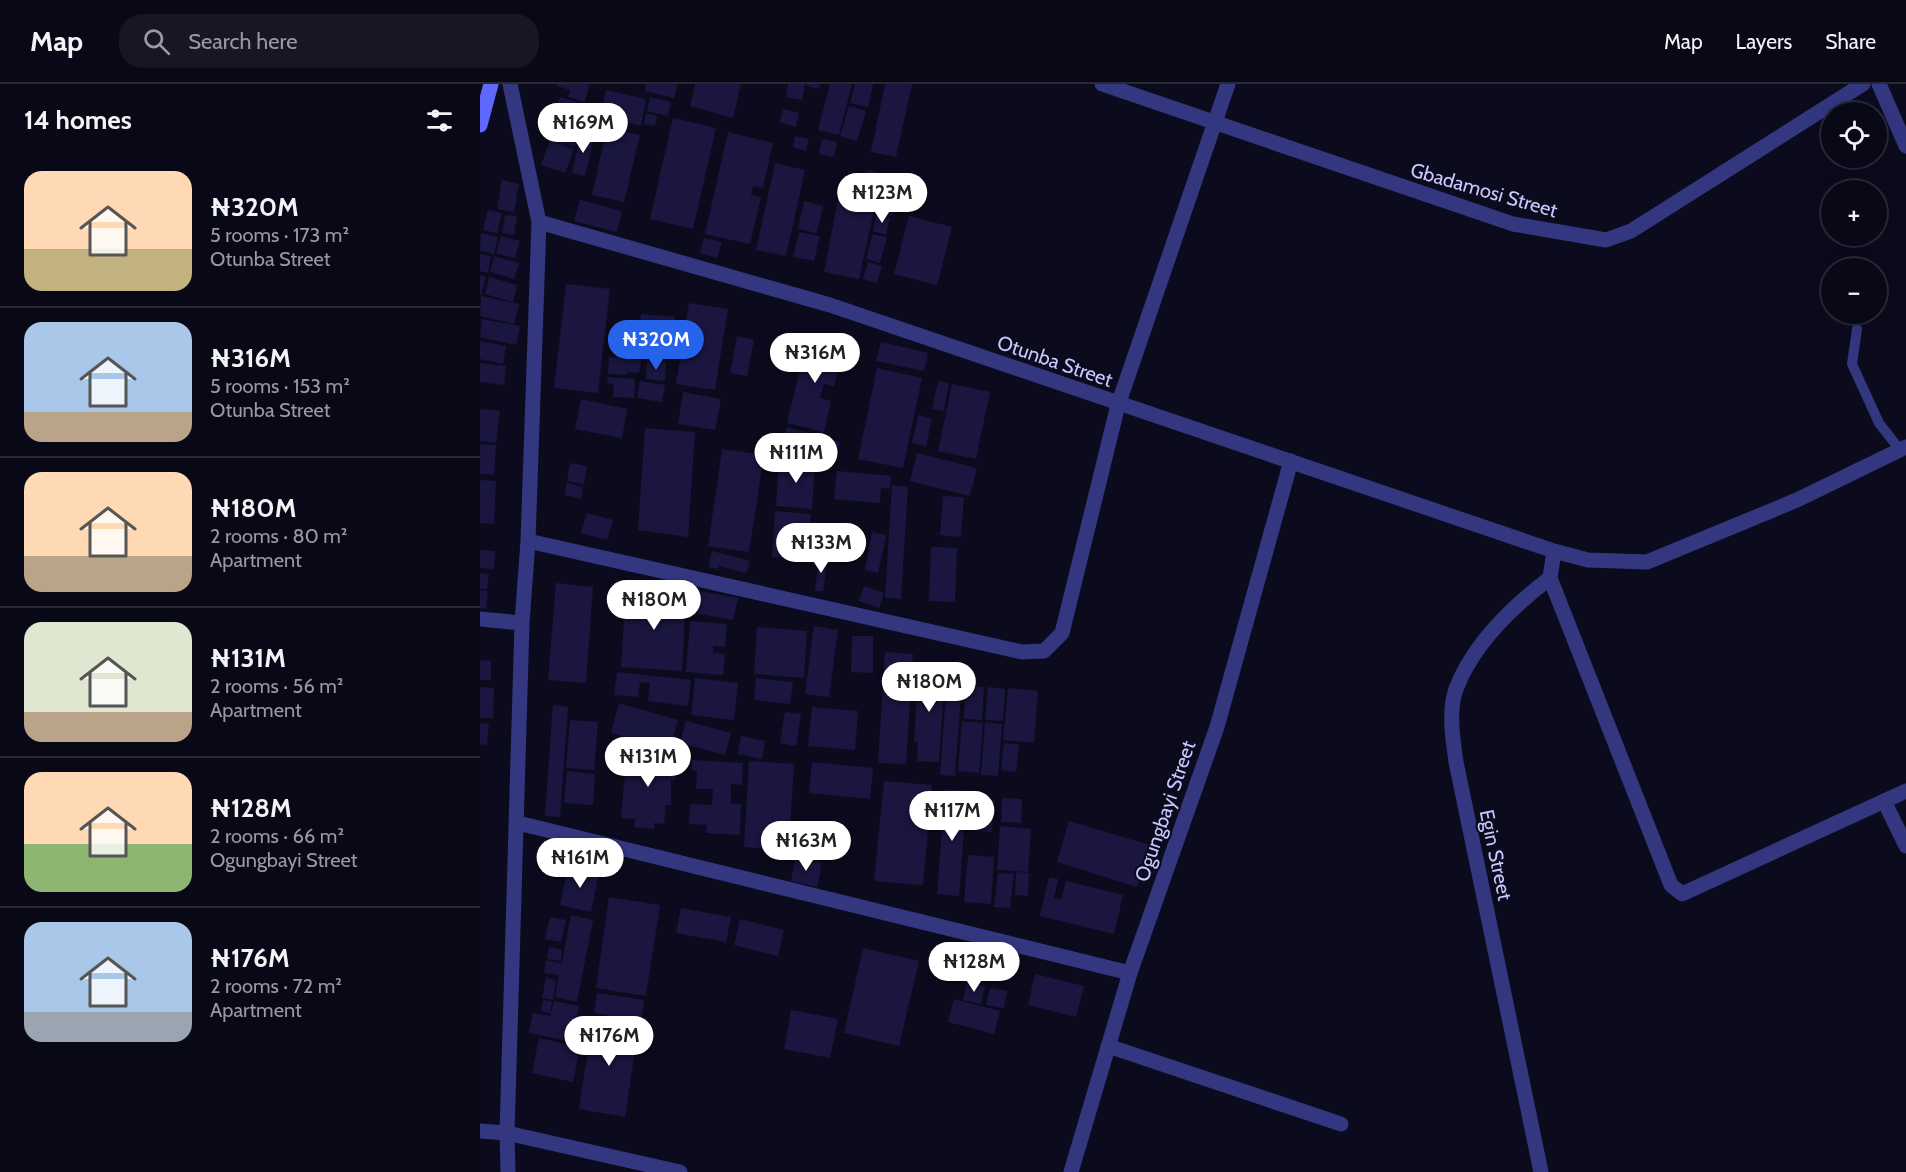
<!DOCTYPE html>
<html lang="en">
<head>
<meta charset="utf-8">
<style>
  body { margin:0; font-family:Cabin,sans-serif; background:#171623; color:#f1f3f6; height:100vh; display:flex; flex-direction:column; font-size:22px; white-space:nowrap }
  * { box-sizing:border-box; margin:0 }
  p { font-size:20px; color:#999aa1 }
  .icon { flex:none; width:33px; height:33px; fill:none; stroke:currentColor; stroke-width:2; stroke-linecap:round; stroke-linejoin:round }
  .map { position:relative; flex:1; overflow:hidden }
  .side { display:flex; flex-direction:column; background:#090816; width:480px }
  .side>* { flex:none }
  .buttons { position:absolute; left:1341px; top:18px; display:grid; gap:12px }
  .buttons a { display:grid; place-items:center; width:66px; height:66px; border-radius:50%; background:#090816; box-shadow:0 6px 24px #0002,0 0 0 2px #292935; font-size:30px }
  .price { position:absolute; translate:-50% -51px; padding:0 14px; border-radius:21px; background:#fff; color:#222; font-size:20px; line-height:39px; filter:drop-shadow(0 2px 3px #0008) }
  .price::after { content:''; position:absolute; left:50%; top:36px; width:18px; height:14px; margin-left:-9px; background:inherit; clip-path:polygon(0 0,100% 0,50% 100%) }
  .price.on { background:#2563eb; color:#fff }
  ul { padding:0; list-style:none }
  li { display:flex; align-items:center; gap:18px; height:150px; padding:0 24px }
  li+li { border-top:2px solid #292935 }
  li span { display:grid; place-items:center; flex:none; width:168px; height:120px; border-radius:18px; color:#555 }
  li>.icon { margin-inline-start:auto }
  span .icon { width:72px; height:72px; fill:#fffc; stroke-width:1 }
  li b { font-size:26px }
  h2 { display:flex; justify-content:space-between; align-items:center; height:72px; padding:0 24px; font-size:26px }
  header { display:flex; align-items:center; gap:36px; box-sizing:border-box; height:84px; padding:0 30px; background:#090816; border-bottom:2px solid #292935 }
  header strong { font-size:28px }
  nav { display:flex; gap:33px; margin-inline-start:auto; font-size:21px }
  .search { width:420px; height:54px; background:#171623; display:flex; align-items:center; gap:15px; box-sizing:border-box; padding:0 21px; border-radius:24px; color:#999aa1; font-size:22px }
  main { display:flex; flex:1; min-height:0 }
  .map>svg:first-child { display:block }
  .building { fill:#1a1640 }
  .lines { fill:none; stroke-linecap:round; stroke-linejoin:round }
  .service { stroke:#333780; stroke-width:10 }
  .minor { stroke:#333780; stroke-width:15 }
  .secondary { stroke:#5f69ff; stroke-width:15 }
  .labels { text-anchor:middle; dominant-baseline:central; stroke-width:4.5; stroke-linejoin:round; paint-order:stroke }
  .street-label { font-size:20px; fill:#c9c8ff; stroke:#0c0b1e }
</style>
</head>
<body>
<header>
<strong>Map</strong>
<div class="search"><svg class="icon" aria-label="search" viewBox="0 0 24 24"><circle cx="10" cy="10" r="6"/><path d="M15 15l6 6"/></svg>Search here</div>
<nav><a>Map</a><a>Layers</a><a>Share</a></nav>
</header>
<main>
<section class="side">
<h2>14 homes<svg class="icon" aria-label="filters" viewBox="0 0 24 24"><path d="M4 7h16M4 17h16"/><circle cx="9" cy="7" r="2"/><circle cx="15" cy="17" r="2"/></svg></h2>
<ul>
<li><span style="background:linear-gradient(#ffd9b3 65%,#c2b280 0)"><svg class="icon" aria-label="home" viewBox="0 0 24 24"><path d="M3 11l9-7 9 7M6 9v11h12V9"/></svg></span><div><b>₦320M</b><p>5 rooms · 173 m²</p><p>Otunba Street</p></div></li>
<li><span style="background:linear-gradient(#a9c7e8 75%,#b9a48a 0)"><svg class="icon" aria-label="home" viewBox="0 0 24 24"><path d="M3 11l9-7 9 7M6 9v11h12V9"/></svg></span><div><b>₦316M</b><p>5 rooms · 153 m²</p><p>Otunba Street</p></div></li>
<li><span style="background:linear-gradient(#ffd9b3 70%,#b9a48a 0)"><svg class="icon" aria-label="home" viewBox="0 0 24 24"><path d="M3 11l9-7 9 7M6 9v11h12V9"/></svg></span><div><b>₦180M</b><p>2 rooms · 80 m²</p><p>Apartment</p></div></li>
<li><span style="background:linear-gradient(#dfe7d0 75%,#b9a48a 0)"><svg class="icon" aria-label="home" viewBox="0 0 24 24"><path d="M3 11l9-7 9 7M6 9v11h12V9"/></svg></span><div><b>₦131M</b><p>2 rooms · 56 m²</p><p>Apartment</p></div></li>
<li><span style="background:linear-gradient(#ffd9b3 60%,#8fb573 0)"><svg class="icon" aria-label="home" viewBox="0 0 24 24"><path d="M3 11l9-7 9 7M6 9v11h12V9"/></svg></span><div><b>₦128M</b><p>2 rooms · 66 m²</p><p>Ogungbayi Street</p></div></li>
<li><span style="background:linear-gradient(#a9c7e8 75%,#9aa5b1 0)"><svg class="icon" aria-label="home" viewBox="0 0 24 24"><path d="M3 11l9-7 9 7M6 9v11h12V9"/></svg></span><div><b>₦176M</b><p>2 rooms · 72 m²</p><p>Apartment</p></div></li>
</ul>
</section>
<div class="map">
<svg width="1426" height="1088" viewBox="0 0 1426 1088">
  <rect width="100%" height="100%" fill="#0c0b1e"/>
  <!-- building -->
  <path class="building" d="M77 0H109L105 18 88 13 90 6 77 2Z
    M166 0H197L194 14 165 7Z
    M215 0H261L253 34 210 22Z
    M308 0H325L322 16 306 13Z
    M327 0H340L339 5 326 2Z
    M350 0H372L359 51 338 46Z
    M375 0H393L388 23 370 19Z
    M405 0H432L416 73 391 68Z
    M126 6 166 15 161 42 120 33Z
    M80 13 113 23 108 38 75 27Z
    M170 13 191 18 188 32 167 27Z
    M369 22 386 27 377 57 360 52Z
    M303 25 319 29 316 43 300 38Z
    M166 29 177 32 175 42 164 40Z
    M76 32 101 39 95 63 70 56Z
    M193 34 236 44 213 145 170 135Z
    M127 43 160 51 144 118 112 111Z
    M101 48 115 51 105 92 92 89Z
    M248 48 293 59 283 104 273 102 271 111 281 113 270 160 225 150Z
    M315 52 329 55 326 67 313 63Z
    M342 55 357 58 354 73 339 70Z
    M70 56 94 65 85 89 61 81Z
    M295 79 325 86 306 172 276 166Z
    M388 86 404 90 401 101 385 97Z
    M406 91 421 95 412 132 397 128Z
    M362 95 399 103 379 195 344 188Z
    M22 96 39 100 34 128 17 125Z
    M100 116 142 127 137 148 94 137Z
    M324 117 343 122 337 149 318 145Z
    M8 126 22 129 17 149 3 146Z
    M397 130 410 134 406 151 393 147Z
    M25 131 37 132 34 151 22 149Z
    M429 132 472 143 457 201 414 190Z
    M319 148 340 152 334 177 313 173Z
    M1 149 18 153 14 170 0 167Z
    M393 150 407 153 400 179 386 175Z
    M21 152 40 157 35 174 16 169Z
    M224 154 242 158 237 174 220 169Z
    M0 170 11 172 8 189 0 187Z
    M14 172 39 179 34 195 10 188Z
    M388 178 402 182 397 199 383 195Z
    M0 191 6 193 1 211H0Z
    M9 193 37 201 33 218 5 210Z
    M86 200 130 205 118 309 74 304Z
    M1 212 39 220 34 240 0 232Z
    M209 219 248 225 235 306 196 300Z
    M161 230 195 233 191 273 157 269Z
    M2 235 40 242 36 261 0 253Z
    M257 252 274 256 267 292 250 289Z
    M328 253 364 261 354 302 344 300 340 314 351 317 344 348 307 339Z
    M0 257 26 262 23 280 0 275Z
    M401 258 448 269 444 287 396 277Z
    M129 273 161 276 159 289 147 288V291L128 290Z
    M167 277 186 278 185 297 166 295Z
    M0 279 26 282 24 301 0 298Z
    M397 284 442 294 423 384 378 375Z
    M128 293 155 295 154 314 133 313 134 300 127 299Z
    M160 297 185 301 182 318 157 314Z
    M458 297 469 299 464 327 452 325Z
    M472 300 510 308 496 375 458 367Z
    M203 308 241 315 235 346 198 340Z
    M101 315 147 325 142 354 95 345Z
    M0 325 20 327 16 359 0 357Z
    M438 331 452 335 446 362 432 359Z
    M307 343 360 358 354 377 301 362Z
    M165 344 215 348 208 453 158 446Z
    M0 360 16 361 14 391 0 390Z
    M242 365 284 371 269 468 228 462Z
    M437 369 497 384 490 412 430 397Z
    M299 375 335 378 332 425 296 422Z
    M90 379 107 382 104 400 87 397Z
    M357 387 411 392 410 405 401 404 400 419 354 415Z
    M0 396 16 397 14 440 0 439Z
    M87 399 103 403 101 415 84 411Z
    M412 401 428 403 421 515 405 514Z
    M463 412 484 413 481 453 460 451Z
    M295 427 331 430 327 476 292 473Z
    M107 429 133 436 127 456 101 449Z
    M392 448 406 451 398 489 385 486Z
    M451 463 477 464 475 518 449 517Z
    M0 466 15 467 14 485 0 484Z
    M232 467 270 477 266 489 239 482 238 485 228 483Z
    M339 474 348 475 343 507H335Z
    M0 489 9 490 7 505H0Z
    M76 499 113 503 106 599 68 596Z
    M384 502 404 509 399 524 379 517Z
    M155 505 161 506 160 512 167 513 168 506 206 509 202 587 141 583 146 509 154 510Z
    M0 506 8 507 6 525 0 524Z
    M213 506 258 514 253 536 209 528Z
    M210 537 247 540 245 563 233 562V569L245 570 243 591 206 588Z
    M334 542 358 546 349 613 325 610Z
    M277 543 327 547 324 594 274 590Z
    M372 552H393V589L371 588Z
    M405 568 433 570 426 680 398 679Z
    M0 576 11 577V596H0Z
    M439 582 465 584 459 678 437 677 438 658H434Z
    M137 588 211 596 208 622 168 617 170 599 160 598 158 613 134 611Z
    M215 594 258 599 254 636 211 631Z
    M276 594 313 598 310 620 274 616Z
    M467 594 482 595 475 692 460 691Z
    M486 602 504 603 502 636 484 635Z
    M0 603 14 604 13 634H0Z
    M508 603 525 605 523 637 505 636Z
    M528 604 558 607 554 659 523 656Z
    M139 619 198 636 190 666 131 649Z
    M73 621 88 623 80 733 65 732Z
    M332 623 378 627 375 666 328 662Z
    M305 628 321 630 316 662 300 659Z
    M90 636 118 638 114 686 86 684Z
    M206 637 251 649 245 671 200 659Z
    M482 637 503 639 499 689 478 687Z
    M505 638 522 640 518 692 501 691Z
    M0 639 9 640 7 661 0 660Z
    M261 652 285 657 282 675 258 670Z
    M524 659 539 661 536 688 521 686Z
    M147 667 197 671 195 696H191V721H186L184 740 174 739V745L154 743 155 735 141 734Z
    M212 676 263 679 262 701 251 700V720H261L260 751 226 749 227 741 209 740 210 720 232 721 233 705H216L217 687H212Z
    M269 677 314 680 310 742 318 743 317 767 264 763Z
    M332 678 393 684 390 715 329 709Z
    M87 687 115 690 113 721 84 719Z
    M404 697 452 701 443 801 394 797Z
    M465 705 487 707 479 812 457 810Z
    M522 714 542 715 541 739 521 738Z
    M497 715 514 716 512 748 495 747Z
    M589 737 670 761 657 803 577 778Z
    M520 742 551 745 548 788 517 786Z
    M488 771 514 773 511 820 484 818Z
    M316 772 342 778 337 803 311 797Z
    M88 782 119 789 111 828 80 821Z
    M536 788 549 789 548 812 535 811Z
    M518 789 534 790 530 824 514 823Z
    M569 793 578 795 574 814 581 816 586 797 643 811 634 850 560 832Z
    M129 813 180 821 166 912 116 904Z
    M201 824 251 833 246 858 196 849Z
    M91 831 113 836 97 918 75 913 79 891 64 889 66 876 82 879Z
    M70 833 86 836 81 858 65 855Z
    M260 835 304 846 298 872 254 861Z
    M469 860 514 874 508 894 463 880Z
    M69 863 82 866 81 877 67 875Z
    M383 864 439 877 419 962 364 949Z
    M555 890 604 902 596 933 548 921Z
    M66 894 76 896 73 916 62 914Z
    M487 898 505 902 501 920 483 916Z
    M510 904 527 907 524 924 506 921Z
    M117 909 164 916 161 937 114 929Z
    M474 915 520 927 514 950 468 938Z
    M63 916 72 918 70 929 61 927Z
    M74 917 99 922 92 958 49 949 53 929 70 932Z
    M311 926 358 935 350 974 304 965Z
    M113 934 159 941 145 1033 99 1025Z
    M59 954 100 963 93 998 52 989Z"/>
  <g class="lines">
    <!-- service -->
    <path class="service" d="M1377 245 1372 280 1399 339 1420 366"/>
    <!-- minor -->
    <path class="minor" d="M622 0 1033 140 1126 156 1151 147 1383 0
      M1399 0 1426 62
      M59 138 350 221 1074 467
      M1426 363 1317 416 1167 478 1108 476 1074 467 1070 494 1191 801 1202 810 1426 707
      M48 457 542 568 564 567 582 549 638 321 748 0
      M0 535 42 539
      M1404 717 1426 762
      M38 739 650 889
      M628 962 861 1040
      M0 1047 27 1049 200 1088
      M28 1088 27 1049 42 539 48 457 59 138 30 0
      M591 1088 650 889 737 643 811 377
      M1061 1088 976 678C973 655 968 628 976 605 993 560 1033 522 1070 494"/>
    <!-- secondary -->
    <path class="secondary" d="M0 41 11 0"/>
  </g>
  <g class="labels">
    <!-- street labels -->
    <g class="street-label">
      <text transform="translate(1004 106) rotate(16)">Gbadamosi Street</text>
      <text transform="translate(575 277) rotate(19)">Otunba Street</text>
      <text transform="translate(685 727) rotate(-71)">Ogungbayi Street</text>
      <text transform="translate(1016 771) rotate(78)">Egin Street</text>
    </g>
  </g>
</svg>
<div class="buttons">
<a><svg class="icon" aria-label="locate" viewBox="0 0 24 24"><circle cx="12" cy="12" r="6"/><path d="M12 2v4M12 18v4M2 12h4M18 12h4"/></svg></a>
<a>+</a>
<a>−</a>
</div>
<b class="price" style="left:103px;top:70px">₦169M</b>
<b class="price" style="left:402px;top:140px">₦123M</b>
<b class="price on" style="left:176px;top:287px">₦320M</b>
<b class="price" style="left:335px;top:300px">₦316M</b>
<b class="price" style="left:316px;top:400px">₦111M</b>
<b class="price" style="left:341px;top:490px">₦133M</b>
<b class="price" style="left:174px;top:547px">₦180M</b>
<b class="price" style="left:449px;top:629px">₦180M</b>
<b class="price" style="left:168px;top:704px">₦131M</b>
<b class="price" style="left:472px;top:758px">₦117M</b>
<b class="price" style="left:326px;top:788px">₦163M</b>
<b class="price" style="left:100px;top:805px">₦161M</b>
<b class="price" style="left:494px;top:909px">₦128M</b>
<b class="price" style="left:129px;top:983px">₦176M</b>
</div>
</main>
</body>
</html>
